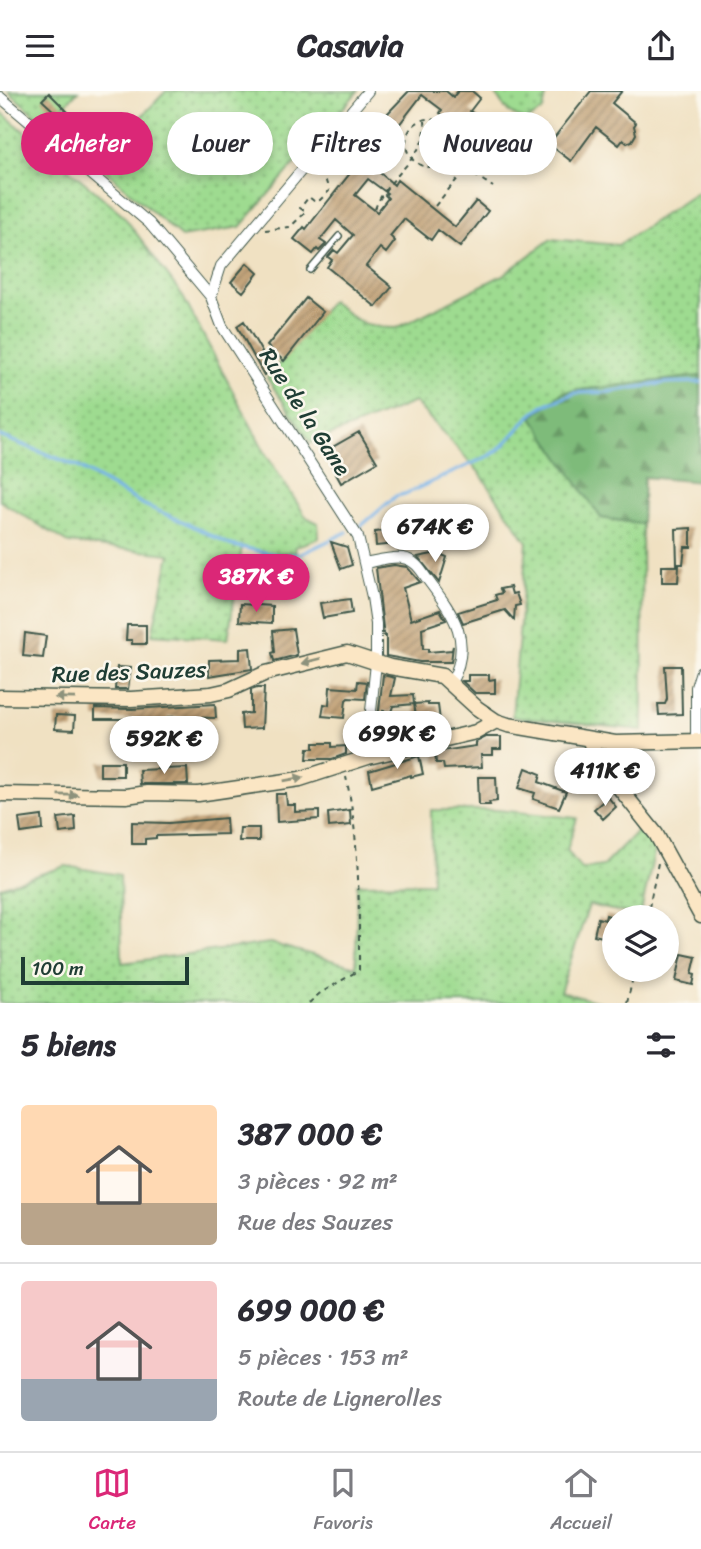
<!DOCTYPE html>
<html lang="fr">
<head>
<meta charset="utf-8">
<style>
  body { margin:0; font-family:Sriracha,sans-serif; background:#f7f7f7; color:#2b2b33; height:100vh; display:flex; flex-direction:column; font-size:26px; white-space:nowrap }
  * { box-sizing:border-box; margin:0 }
  p { font-size:23px; color:#7c7c81 }
  .icon { flex:none; width:38px; height:38px; fill:none; stroke:currentColor; stroke-width:2; stroke-linecap:round; stroke-linejoin:round }
  .map { position:relative; height:912px; overflow:hidden }
  .sheet { display:flex; flex-direction:column; background:#fff; flex:1 }
  .sheet>* { flex:none }
  .guide { position:absolute; left:21px; top:21px; width:660px; height:63px; display:flex; gap:14px }
  .controls { position:absolute; left:602px; top:814px; display:grid; gap:14px }
  .controls a { display:grid; place-items:center; width:77px; height:77px; border-radius:50%; background:#fff; box-shadow:0 4px 10px #0003; font-size:35px }
  .scale { position:absolute; left:21px; bottom:18px; width:168px; box-sizing:border-box; padding-left:7px; border:4px solid #1f3d34; border-top:0; font-size:19px; line-height:24px; white-space:nowrap; color:#1f3d34; -webkit-text-stroke:5px #fbf7ec; paint-order:stroke }
  .price { position:absolute; translate:-50% -60px; padding:0 16px; border-radius:24px; background:#fff; color:#222; font-size:23px; line-height:46px; filter:drop-shadow(0 2px 4px #0008) }
  .price::after { content:''; position:absolute; left:50%; top:42px; width:21px; height:16px; margin-left:-10px; background:inherit; clip-path:polygon(0 0,100% 0,50% 100%) }
  .price.selected { background:#db2777; color:#fff }
  ul { padding:0; list-style:none }
  li { display:flex; align-items:center; gap:21px; height:175px; padding:0 21px }
  li+li { border-top:2px solid #e1e1e2 }
  li span { display:grid; place-items:center; flex:none; width:196px; height:140px; border-radius:7px; color:#555 }
  li>.icon { margin-inline-start:auto }
  span .icon { width:84px; height:84px; fill:#fffc; stroke-width:1 }
  li b { font-size:30px }
  h2 { display:flex; justify-content:space-between; align-items:center; height:84px; padding:0 21px; font-size:30px }
  .chip { padding:0 24px; border-radius:32px; background:#fff; box-shadow:0 4px 10px #0003; font-size:24px; line-height:63px }
  .chip.selected { background:#db2777; color:#fff }
  header { display:flex; justify-content:space-between; align-items:center; height:91px; padding:0 21px; background:#fff; font-size:32px; font-weight:700 }
  .dock { display:flex; justify-content:space-around; align-items:center; height:98px; border-top:2px solid #e1e1e2; background:#fff; font-size:19px; color:#7c7c81 }
  .dock a { display:grid; justify-items:center; gap:4px }
  .dock .selected { color:#db2777 }
  .map>svg:first-child { display:block }
  .grass { fill:url(#grass-dots); stroke:#5e8c62; stroke-width:2 }
  .forest { fill:url(#forest-firs); stroke:#4e7c57; stroke-width:2 }
  .lines { fill:none; stroke-linecap:round; stroke-linejoin:round }
  .stream { stroke:#77b4ea; stroke-width:3.5 }
  .building { fill:url(#building-hatch); fill-rule:evenodd }
  .lane-casing { stroke:#3e5649; stroke-width:8 }
  .street-casing { stroke:#3e5649; stroke-width:12 }
  .secondary-casing { stroke:#3e5649; stroke-width:17 }
  .path { stroke:#3e5649; stroke-width:2; stroke-dasharray:5 5; stroke-linecap:butt }
  .lane { stroke:#fff; stroke-width:5 }
  .street { stroke:#fff; stroke-width:10 }
  .secondary { stroke:#fbe6c4; stroke-width:14 }
  .oneway { fill:#8d927c }
  .labels { text-anchor:middle; dominant-baseline:central; stroke-width:5; stroke-linejoin:round; paint-order:stroke }
  .street-label { font-size:23px; fill:#1f3d34; stroke:#fbf7ec }
</style>
</head>
<body>
<header><svg class="icon" aria-label="menu" viewBox="0 0 24 24"><path d="M4 6h16M4 12h16M4 18h16"/></svg>Casavia<svg class="icon" aria-label="share" viewBox="0 0 24 24"><path d="M12 15V3M7 8l5-5 5 5M5 13v7h14v-7"/></svg></header>
<div class="map">
<svg width="701" height="912" viewBox="0 0 701 912">
  <defs>
    <pattern id="grass-dots" width="8" height="8" patternUnits="userSpaceOnUse" patternTransform="scale(1.75)"><rect width="8" height="8" fill="#9edb90"/><path d="M2 2h.1M6 6h.1" fill="none" stroke="#80b376" stroke-width="1.8" stroke-linecap="round"/></pattern>
    <pattern id="forest-firs" width="22" height="20" patternUnits="userSpaceOnUse" patternTransform="scale(1.75)"><rect width="22" height="20" fill="#7ebb7a"/><path d="M5 1l3.5 6h-7zM16 11l3.5 6h-7z" fill="#679965"/></pattern>
    <pattern id="building-hatch" width="6" height="6" patternUnits="userSpaceOnUse" patternTransform="scale(1.75)"><rect width="6" height="6" fill="#c1a177"/><path d="M-1 1l2-2M0 6l6-6M5 7l2-2" fill="none" stroke="#9c8462"/></pattern>
  </defs>
  <rect width="100%" height="100%" fill="#fbf7ec"/>
  <filter id="ink" filterUnits="userSpaceOnUse"><feTurbulence type="fractalNoise" baseFrequency=".0143" numOctaves="2"/><feDisplacementMap in="SourceGraphic" scale="14" xChannelSelector="R" yChannelSelector="G"/><feConvolveMatrix kernelMatrix="1 2 1 2 8 2 1 2 1" color-interpolation-filters="sRGB"/></filter>
  <filter id="wash" filterUnits="userSpaceOnUse"><feTurbulence type="fractalNoise" baseFrequency=".00686" numOctaves="4" result="noise"/><feDisplacementMap in="SourceGraphic" scale="28" xChannelSelector="R" yChannelSelector="G"/><feGaussianBlur stdDeviation="1.57" result="paint"/><feColorMatrix in="noise" values="0 0 0 0 0 0 0 0 0 0 0 0 0 0 0 0 0 1.4 0 .05"/><feComposite in="paint" operator="in"/></filter>
  <g filter="url(#wash)">
    <rect width="100%" height="100%" fill="#f0e1c2"/>
    <!-- grass -->
    <path class="grass" d="M8 0H78L46 34Z
      M166 0H358L240 136 181 146 97 72Z
      M494 0H547V1L543 19 528 29C510 27 502 15 494 0Z
      M0 20 122 123 182 204 267 365 306 426 318 432 319 447 295 456 296 461 265 463 242 455 228 548 152 543 170 463 69 452 0 410Z
      M701 99V285L563 301 601 427 642 433 643 639 512 626 527 451 479 381 415 311 311 352 267 287 331 210C357 230 363 237 397 237L503 184 551 148 618 154Z
      M431 719H497L577 727 567 759 581 778 603 775 642 735 656 754 640 825 589 814 560 901 603 912H0V796L66 775 120 784 122 872 270 852 356 876 357 793 432 792Z"/>
    <!-- forest -->
    <path class="forest" d="M701 285V391L644 386 642 433 601 427 532 326 563 301Z"/>
    <g class="lines">
      <!-- stream -->
      <path class="stream" d="M0 345 77 375 142 413 193 435 230 454 283 465 301 463 347 441
        M361 435 396 405 405 403 491 364 505 353 528 327 542 315 575 302 608 301 665 292 701 291"/>
    </g>
    <g id="blocks">
      <!-- building -->
      <path class="building" d="M409 0H446L453 6 458 0H472L480 7 470 20 494 40 500 33 512 43 491 70 478 59 483 53 459 33 457 36 440 22 442 19 422 4 372 69 381 76 378 80 394 94 397 89 455 136 476 110 488 120 460 156 438 139 431 149 404 128 390 145 395 150 386 162 380 157 366 175 392 196 376 216 327 176 332 169 328 166 334 159 338 162 353 144 336 129 320 149 326 153 319 160 317 158 313 163 294 148 304 136 306 138 355 76 352 73 362 60 366 63 393 28 387 23ZM368 88 387 102 385 104 388 107 377 121 355 104Z
        M591 0H622L612 12 636 32 634 35 636 43 632 50 627 52 623 49 619 54 596 36 571 70 549 53Z
        M49 2 78 31 67 42 54 26 57 23 42 9Z
        M247 172 258 182 243 201 231 191Z
        M306 207 323 221 284 270 267 255Z
        M244 230 272 279 264 284 237 235Z
        M359 341 377 371 341 392 324 361Z
        M417 437H428L435 445 428 450 417 451 410 443Z
        M691 437V456H685L683 473H677L676 438Z
        M395 439 396 453 376 455 375 441Z
        M331 451 347 456 352 474 341 478Z
        M437 462 447 466 439 492 418 466Z
        M394 474 407 476 420 491 403 497 411 529 440 519 446 529 422 537 423 558H428V561L452 559 453 555 451 571H420L386 565V545H384L376 477Z
        M662 475H679L678 491H662Z
        M510 496 512 503 516 502 520 514 515 515 514 529 505 519 463 532 458 521 497 509 495 504 502 502 500 498Z
        M350 508 352 522 323 527 320 512Z
        M240 513 272 515V532L239 530Z
        M127 534H146V553H132V549H126Z
        M293 538 297 564 274 570 272 562 275 561 273 540Z
        M25 542 46 545 43 567 23 565Z
        M250 557 252 578 209 585V569L240 568V558Z
        M665 575H681L682 623 659 624 658 613H665L667 608Z
        M117 576 131 577 128 598H115Z
        M383 584 395 587 391 605 413 604 414 613 393 615 391 621 383 620 382 643 440 631 441 639 375 655Z
        M468 584H489V589L495 588V602H475L462 590H468Z
        M358 590 367 591 365 608 348 607 346 609 344 627 322 625 324 613 329 614 330 596 357 598Z
        M257 597H264L262 637 242 638 241 623 251 622V599Z
        M428 612V614H438L440 630 416 625 414 613Z
        M215 613 216 627 168 626 169 653 156 652V642L137 640 136 628H95V617L132 618Z
        M56 624 75 625 74 639 55 638Z
        M486 646H501V658H493V664H481L482 676 444 678 443 672H436L435 661 476 655V651Z
        M314 652H332V656L346 655V663L332 668H307L308 657H314Z
        M419 665 423 683 411 686V684L372 695 369 680Z
        M100 671H123V685H100Z
        M187 677 188 693H140L139 679Z
        M526 677 541 683 539 691 566 701 559 717 533 708 535 702 519 697Z
        M478 686H496L497 710 489 711 490 714H479Z
        M276 703H286L287 714H295V721L319 720V728L277 731Z
        M608 706 616 716 603 728 594 718Z
        M350 719 351 734 329 736 328 722Z
        M42 725 43 739 21 742 19 728Z
        M75 725 76 740 60 742 58 727Z
        M226 727 227 743 156 745V747L145 748V753H132V731L169 732Z
        M240 737H259V750H239Z
        M606 824 614 826V843H612L611 848 594 844 598 827 605 829Z
        M682 863 696 866 692 883 695 884 693 894 676 890Z"/>
    </g>
  </g>
  <g filter="url(#ink)">
    <use href="#blocks" fill-opacity="0" stroke="#3e5649" stroke-width="2"/>
    <g class="lines">
      <!-- lane casing -->
      <g class="lane-casing">
        <path id="lane" d="M310 179 339 145"/>
      </g>
      <!-- street casing -->
      <g class="street-casing">
        <path id="street" d="M0 6 149 132 211 206 222 235 358 446 372 506 376 533V572L367 658 368 666
          M211 206 221 175 368 0
          M365 472C376 470 392 465 403 467 415 469 421 479 427 488 453 523 474 549 451 592
          M696 650V596L701 580"/>
      </g>
      <!-- secondary casing -->
      <g class="secondary-casing">
        <path id="secondary" d="M0 606 131 608 211 603 229 599 266 582 347 562 390 576 442 585 477 617 496 630 508 634 615 652 701 650
          M590 649 594 665 656 743 701 825
          M0 703 126 705 147 702 198 703 300 688 368 666 476 641 496 630"/>
      </g>
      <!-- path -->
      <path class="path" d="M406 52a24 24 0 1 1 48 0a24 24 0 1 1-48 0Z
        M449 67C463 78 479 86 493 96
        M435 115 464 80
        M375 118C386 86 429 65 425 30
        M265 139 290 136 306 121 300 117 309 106 314 110 320 109 329 100 325 87
        M647 826 658 772
        M309 912 319 903 359 879C359 814 360 749 346 686
        M627 912 635 878"/>
      <!-- lane -->
      <use href="#lane" class="lane"/>
      <!-- street -->
      <use href="#street" class="street"/>
      <!-- secondary -->
      <use href="#secondary" class="secondary"/>
    </g>
    <!-- one-way arrows -->
    <defs><path id="oneway-solid" d="M-6-.8H1V-3.2L6.5 0L1 3.2V.8H-6Z" transform="scale(1.75)"/></defs>
    <g class="oneway">
      <use href="#oneway-solid" transform="translate(311 570) rotate(165)"/>
      <use href="#oneway-solid" transform="translate(65 607) rotate(-179)"/>
      <use href="#oneway-solid" transform="translate(294 688) rotate(-10)"/>
      <use href="#oneway-solid" transform="translate(68 704) rotate(1)"/>
    </g>
  </g>
  <g class="labels">
    <!-- street labels -->
    <g class="street-label">
      <text transform="translate(305 321) rotate(57)">Rue de la Gane</text>
      <text transform="translate(129 581) rotate(-2)">Rue des Sauzes</text>
    </g>
  </g>
</svg>
<div class="controls">
<a><svg class="icon" aria-label="layers" viewBox="0 0 24 24"><path d="M12 4l9 5-9 5-9-5zM3 14l9 5 9-5"/></svg></a>
</div>
<div class="scale">100 m</div>
<b class="price" style="left:435px;top:473px">674K €</b>
<b class="price selected" style="left:256px;top:523px">387K €</b>
<b class="price" style="left:397px;top:680px">699K €</b>
<b class="price" style="left:164px;top:685px">592K €</b>
<b class="price" style="left:605px;top:717px">411K €</b>
<div class="guide">
<a class="chip selected">Acheter</a>
<a class="chip">Louer</a>
<a class="chip">Filtres</a>
<a class="chip">Nouveau</a>
</div>
</div>
<section class="sheet">
<h2>5 biens<svg class="icon" aria-label="filters" viewBox="0 0 24 24"><path d="M4 7h16M4 17h16"/><circle cx="9" cy="7" r="2"/><circle cx="15" cy="17" r="2"/></svg></h2>
<ul>
<li><span style="background:linear-gradient(#ffd9b3 70%,#b9a48a 0)"><svg class="icon" aria-label="home" viewBox="0 0 24 24"><path d="M3 11l9-7 9 7M6 9v11h12V9"/></svg></span><div><b>387 000 €</b><p>3 pièces · 92 m²</p><p>Rue des Sauzes</p></div></li>
<li><span style="background:linear-gradient(#f6c9c9 70%,#9aa5b1 0)"><svg class="icon" aria-label="home" viewBox="0 0 24 24"><path d="M3 11l9-7 9 7M6 9v11h12V9"/></svg></span><div><b>699 000 €</b><p>5 pièces · 153 m²</p><p>Route de Lignerolles</p></div></li>
</ul>
</section>
<nav class="dock">
<a class="selected"><svg class="icon" aria-label="map" viewBox="0 0 24 24"><path d="M3 6l6-2 6 2 6-2v14l-6 2-6-2-6 2zM9 4v14M15 6v14"/></svg>Carte</a>
<a><svg class="icon" aria-label="saved" viewBox="0 0 24 24"><path d="M7 4h10v16l-5-4-5 4z"/></svg>Favoris</a>
<a><svg class="icon" aria-label="home" viewBox="0 0 24 24"><path d="M3 11l9-7 9 7M6 9v11h12V9"/></svg>Accueil</a>
</nav>
</body>
</html>
